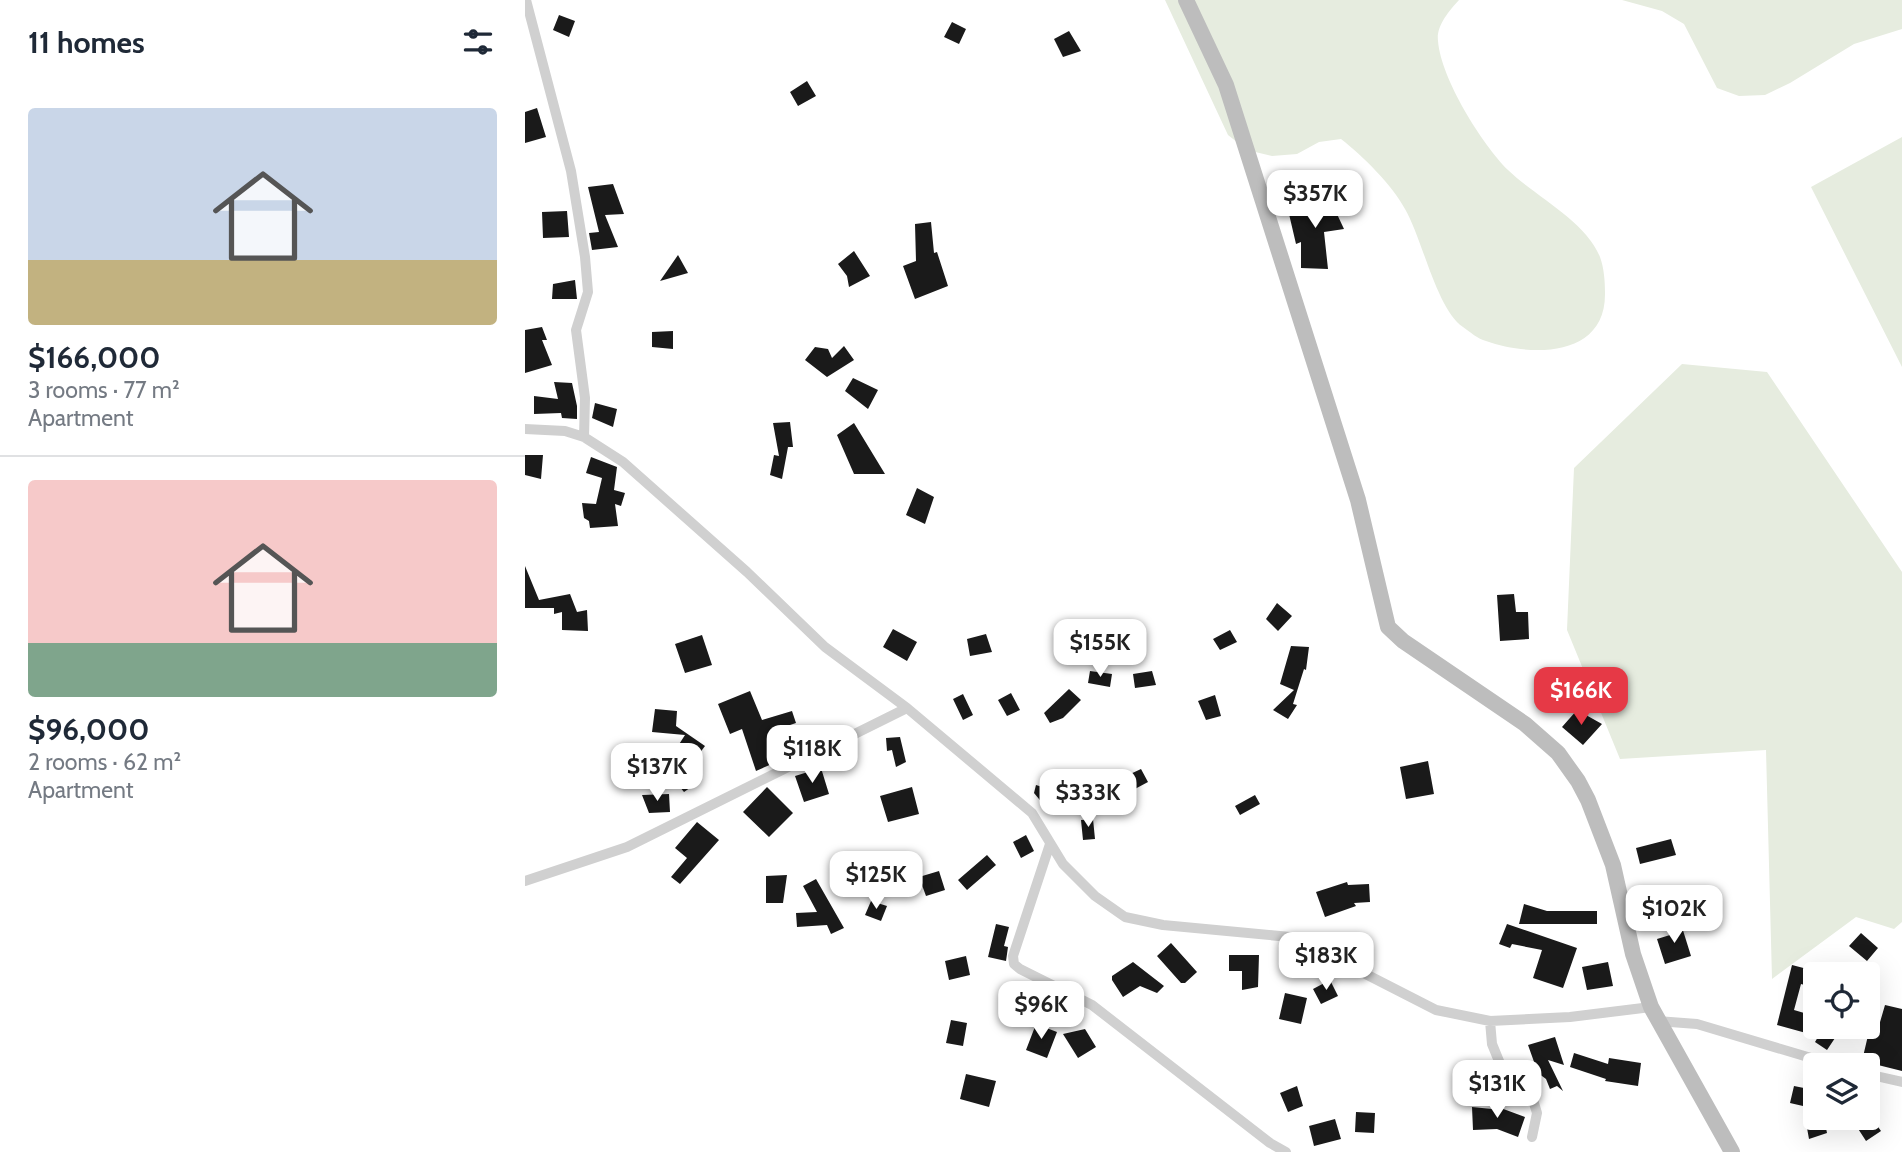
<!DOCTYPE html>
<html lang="en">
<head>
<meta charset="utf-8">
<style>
  body { margin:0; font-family:Cabin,sans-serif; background:#f2f2f3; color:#1f2937; height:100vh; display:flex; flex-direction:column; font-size:26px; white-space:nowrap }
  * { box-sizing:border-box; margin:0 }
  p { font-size:23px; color:#747a83 }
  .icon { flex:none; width:38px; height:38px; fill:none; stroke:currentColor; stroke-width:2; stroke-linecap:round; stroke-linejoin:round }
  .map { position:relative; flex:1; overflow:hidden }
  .panel { display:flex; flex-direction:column; background:#fff; width:525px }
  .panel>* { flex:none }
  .controls { position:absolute; left:1278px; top:962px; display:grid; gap:14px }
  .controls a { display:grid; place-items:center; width:77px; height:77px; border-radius:7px; background:#fff; box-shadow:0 7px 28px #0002; font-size:35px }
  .price { position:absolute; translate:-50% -60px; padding:0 16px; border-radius:14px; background:#fff; color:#222; font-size:23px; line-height:46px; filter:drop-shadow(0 2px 4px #0008) }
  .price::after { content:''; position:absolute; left:50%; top:42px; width:21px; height:16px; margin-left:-10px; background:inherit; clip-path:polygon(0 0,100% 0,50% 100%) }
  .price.on { background:#e63946; color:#fff }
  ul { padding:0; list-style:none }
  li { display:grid; align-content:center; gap:14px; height:371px; padding:0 28px }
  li+li { border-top:2px solid #e0e1e3 }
  li span { display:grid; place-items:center; height:217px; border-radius:7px; color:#555 }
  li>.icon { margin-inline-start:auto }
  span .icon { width:126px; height:126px; fill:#fffc; stroke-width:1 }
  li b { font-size:30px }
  h2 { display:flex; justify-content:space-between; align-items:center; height:84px; padding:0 28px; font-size:30px }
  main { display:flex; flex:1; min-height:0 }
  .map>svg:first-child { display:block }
  .green { fill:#e6ecdf }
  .building { fill:#1a1a1a }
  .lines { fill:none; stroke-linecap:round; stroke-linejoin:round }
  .minor { stroke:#d0d0d0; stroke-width:10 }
  .secondary { stroke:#bdbdbd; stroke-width:16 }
</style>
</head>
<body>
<main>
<section class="panel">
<h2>11 homes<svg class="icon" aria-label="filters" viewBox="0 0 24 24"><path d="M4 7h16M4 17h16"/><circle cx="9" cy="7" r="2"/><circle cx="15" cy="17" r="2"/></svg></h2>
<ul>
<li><span style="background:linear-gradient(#c9d6e8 70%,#c2b280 0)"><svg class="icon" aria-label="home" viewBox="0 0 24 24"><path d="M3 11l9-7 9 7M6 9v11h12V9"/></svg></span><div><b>$166,000</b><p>3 rooms · 77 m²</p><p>Apartment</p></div></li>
<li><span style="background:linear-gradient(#f6c9c9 75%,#7fa58c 0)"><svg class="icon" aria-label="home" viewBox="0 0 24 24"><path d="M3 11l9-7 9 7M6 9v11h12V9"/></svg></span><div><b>$96,000</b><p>2 rooms · 62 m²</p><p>Apartment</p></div></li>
</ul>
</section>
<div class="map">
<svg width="1377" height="1152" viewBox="0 0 1377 1152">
  <rect width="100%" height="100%" fill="#fff"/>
  <!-- green -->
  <path class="green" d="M640 0H934C924 11 911 26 913 41 916 79 957 144 983 170 1011 197 1061 221 1075 257 1079 268 1080 281 1080 293 1081 358 1006 357 961 341 953 339 945 332 938 327 912 310 897 238 880 209 867 185 838 156 816 139L794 142 772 154 747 156 722 150 703 135Z
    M1097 0H1377V29L1329 44 1265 83 1240 95 1214 96 1192 88 1159 24 1137 11Z
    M1377 137V367L1286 187Z
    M1157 364 1242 372 1377 572V922L1369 929 1331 917 1247 979 1241 750 1095 759 1042 630 1049 468Z"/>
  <!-- building -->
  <path class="building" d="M34 15 50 21 44 37 28 30Z
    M427 22 441 29 434 44 419 37Z
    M544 31 556 51 538 57 529 39Z
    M282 81 291 96 273 106 265 92Z
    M12 108 21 137 0 143V112Z
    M88 184 99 214 80 215 93 247 67 250 64 233 74 232 63 187Z
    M782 189 804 197 819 229 799 232 803 269 776 268V242L771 244 764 214 788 206Z
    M42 211 44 237 18 238 17 212Z
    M406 222 409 253 412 252 423 286 390 299 378 266 391 261 390 224Z
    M329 251 345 276 324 287 322 276 313 264Z
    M153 255 163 273 135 281Z
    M50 280 52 299H27L28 284Z
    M17 327 22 340H17L27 365 0 373V330Z
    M148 331V349L127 347V332Z
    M319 346 329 360 302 377 280 360 290 347 303 349 307 358Z
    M328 378 353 390 343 409 320 391Z
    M29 382 47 383 52 406V419L37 418 36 413 9 414V396L33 399Z
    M70 403 92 409 88 427 67 418Z
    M265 422 268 447H263L257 479 245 475 249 455 254 456 248 423Z
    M329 423 360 474H329L312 435Z
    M0 455H18L16 479 0 475Z
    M66 457 92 467 89 490 100 493 96 506 90 504 93 526 65 528 64 521 59 518 57 503 71 504 77 478 61 473Z
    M392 488 409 497 400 524 381 515Z
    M0 566 14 600 45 594 52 612 62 610 63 631 37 630V612L29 614V608H0Z
    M989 594 991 612H1003L1004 639 975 641 972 595Z
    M752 603 767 616 753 631 741 619Z
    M583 628 591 642 572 653 565 638Z
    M368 629 392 642 382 661 358 647Z
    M705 630 712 642 695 650 688 639Z
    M461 634 467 652 445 656 442 639Z
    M177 635 187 665 160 673 150 644Z
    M766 646 784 647 781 670 779 669 768 704 772 705 763 719 748 710 769 690 755 684Z
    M565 671 587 674 585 687 563 683Z
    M627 671 631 685 610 688 608 674Z
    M544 689 556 700 538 718 525 723 519 713Z
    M225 691 237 720 267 711 271 723 244 732 256 760 231 771 217 729 205 734 193 704Z
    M486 693 495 710 482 716 473 700Z
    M438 694 448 715 438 720 428 699Z
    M690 695 696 716 681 720 673 701Z
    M130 709 152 711 151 726 180 746 165 766 151 749 160 735 127 732Z
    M1052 710 1077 724 1058 745 1037 727Z
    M375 737 381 762 371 767 367 750 362 751 361 738Z
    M903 761 909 794 881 799 875 767Z
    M296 768 304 794 279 802 270 776Z
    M166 769 175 781 159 792 150 781Z
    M616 769 623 782 608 790 601 776Z
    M511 785 530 791 524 811 509 793Z
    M242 787 268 813 244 837 218 812Z
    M387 787 394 814 363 822 355 796Z
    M144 794 145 812 124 813 117 795Z
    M730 795 735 804 715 815 710 806Z
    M568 819 570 839 558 840 556 820Z
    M172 822 194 840 155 884 146 877 162 858 150 848Z
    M501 835 509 851 496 858 488 842Z
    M1146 839 1151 855 1115 864 1111 848Z
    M462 855 471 865 442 890 433 880Z
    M414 871 420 890 401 896 394 877Z
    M262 875 258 903H241V876Z
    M291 879 319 928 306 934 302 925 272 927 271 913 292 912 278 886Z
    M822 882 823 885 844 884 845 902 829 903 831 906 800 917 791 892Z
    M346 901 362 906 356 921 340 915Z
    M999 904 1022 911H1072V924H994Z
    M471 924 484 927 479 946 483 947 481 961 463 957Z
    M982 924 1052 948 1038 988 1008 978 1017 950 987 944 985 948 974 944Z
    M1156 924 1166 956 1140 964 1132 939 1145 935 1143 928Z
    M1336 933 1353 948 1342 961 1324 946Z
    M646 943 672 972 660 983H656L632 956Z
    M704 955H734L733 987 717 990V971H704Z
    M441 956 445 975 424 980 420 961Z
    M608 962 639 986 632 993 615 986 598 997 587 980V976Z
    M1083 962 1088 986 1062 990 1057 967Z
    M1267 965 1290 971V988L1276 984 1269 1010 1286 1015 1281 1033 1252 1025Z
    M805 980 813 996 796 1004 788 989Z
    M501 986 517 994 511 1007 495 999Z
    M760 993 782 998 776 1024 754 1019Z
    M1360 1005 1377 1009V1071L1337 1061 1345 1027 1353 1029Z
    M426 1020 442 1023 438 1046 421 1043Z
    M511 1024 532 1032 522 1058 501 1050Z
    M1299 1027 1312 1035 1302 1050 1290 1042Z
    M560 1029 571 1047 553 1058 538 1034Z
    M1030 1037 1039 1065 1023 1060 1038 1091 1032 1086 1025 1089 1021 1079 1013 1073 1003 1045Z
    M1049 1053 1083 1064 1084 1058 1116 1063 1113 1086 1080 1081 1081 1079 1045 1067Z
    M1284 1066 1290 1067V1118H1299L1302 1133 1284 1139 1278 1106 1265 1103 1269 1086 1279 1088Z
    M441 1074 471 1081 464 1107 435 1099Z
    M772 1086 778 1106 763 1112 755 1093Z
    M947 1107 967 1109 973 1107 1000 1117 993 1137 972 1129 948 1130Z
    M831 1112 850 1113 849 1133 830 1132Z
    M1344 1114 1356 1131 1341 1141 1330 1124 1338 1118H1342Z
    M810 1119 816 1139 789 1146 784 1126Z"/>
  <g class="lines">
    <!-- minor -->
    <path class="minor" d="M1 0 46 171 60 257 63 292 51 330 60 398 59 437
      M0 429 40 431 59 437 98 462 222 572 300 647 382 708 507 813 538 864 570 896 600 917 638 925 765 937 776 941 911 1010 965 1021 1045 1017 1126 1007
      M525 844 488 956 489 964 495 969 567 1005 745 1143 761 1152
      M0 881 102 847 382 708
      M965 1021 967 1044 976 1066 968 1101
      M1132 1021 1172 1024 1313 1066
      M976 1066 1008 1100 1012 1113 1007 1137
      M1342 1074 1377 1082"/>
    <!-- secondary -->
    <path class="secondary" d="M661 0 701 85 833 500 863 627 878 641 1000 724 1033 753 1053 781 1063 800 1088 865 1108 954 1126 1007 1207 1152"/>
  </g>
</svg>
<div class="controls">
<a><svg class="icon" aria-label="locate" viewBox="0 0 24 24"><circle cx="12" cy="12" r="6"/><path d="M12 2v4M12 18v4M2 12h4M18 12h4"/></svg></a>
<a><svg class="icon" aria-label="layers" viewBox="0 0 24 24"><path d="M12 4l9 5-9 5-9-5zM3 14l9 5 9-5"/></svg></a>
</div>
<b class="price" style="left:790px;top:230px">$357K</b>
<b class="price" style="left:575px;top:679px">$155K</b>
<b class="price on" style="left:1056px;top:727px">$166K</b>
<b class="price" style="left:287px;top:785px">$118K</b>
<b class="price" style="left:132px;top:803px">$137K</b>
<b class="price" style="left:563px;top:829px">$333K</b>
<b class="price" style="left:351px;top:911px">$125K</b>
<b class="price" style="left:1149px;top:945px">$102K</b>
<b class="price" style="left:801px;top:992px">$183K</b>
<b class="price" style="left:516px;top:1041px">$96K</b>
<b class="price" style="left:972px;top:1120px">$131K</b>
</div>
</main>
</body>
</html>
